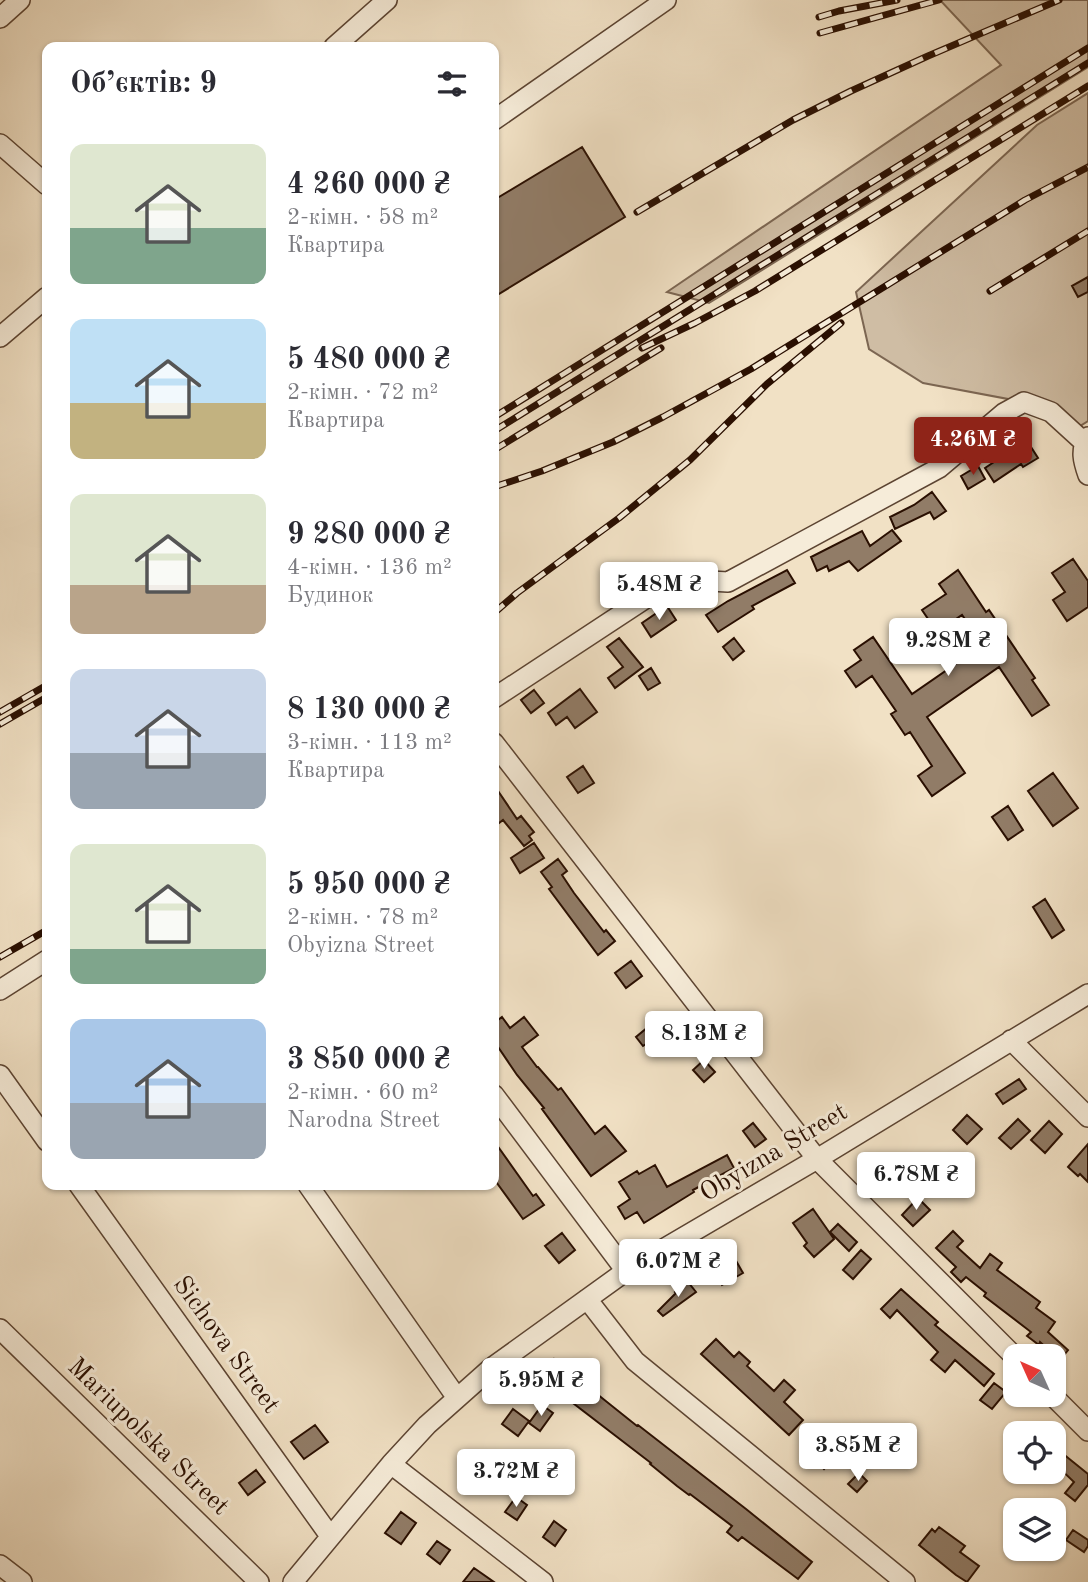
<!DOCTYPE html>
<html lang="uk">
<head>
<meta charset="utf-8">
<style>
  body { margin:0; font-family:"Old Standard TT",serif; background:#f2f2f3; color:#2b2b33; height:100vh; display:flex; flex-direction:column; font-size:26px; white-space:nowrap }
  * { box-sizing:border-box; margin:0 }
  p { font-size:23px; color:#7c7c81 }
  .icon { flex:none; width:38px; height:38px; fill:none; stroke:currentColor; stroke-width:2; stroke-linecap:round; stroke-linejoin:round }
  .map { position:relative; flex:1; overflow:hidden }
  .details { position:absolute; left:42px; top:42px; width:457px; height:1148px; display:flex; flex-direction:column; background:#fff; border-radius:14px; box-shadow:0 2px 5px #0004 }
  .details>* { flex:none }
  .needle { width:46px; rotate:315deg }
  .buttons { position:absolute; left:1003px; top:1344px; display:grid; gap:14px }
  .buttons a { display:grid; place-items:center; width:63px; height:63px; border-radius:14px; background:#fff; box-shadow:0 2px 5px #0004; font-size:35px }
  .price { position:absolute; translate:-50% -60px; padding:0 16px; border-radius:7px; background:#fff; color:#222; font-size:23px; line-height:46px; filter:drop-shadow(0 2px 4px #0008) }
  .price::after { content:''; position:absolute; left:50%; top:42px; width:21px; height:16px; margin-left:-10px; background:inherit; clip-path:polygon(0 0,100% 0,50% 100%) }
  .price.active { background:#8f2418; color:#fff }
  ul { padding:0; list-style:none }
  li { display:flex; align-items:center; gap:21px; height:175px; padding:0 28px }
  li span { display:grid; place-items:center; flex:none; width:196px; height:140px; border-radius:14px; color:#555 }
  li>.icon { margin-inline-start:auto }
  span .icon { width:84px; height:84px; fill:#fffc; stroke-width:1 }
  li b { font-size:30px }
  h2 { display:flex; justify-content:space-between; align-items:center; height:84px; padding:0 28px; font-size:30px }
  .map>svg:first-child { display:block }
  .green { fill:#cfbda4; stroke:#7c6652; stroke-width:2 }
  .building { fill:#917c67; stroke:#2a0f01; stroke-width:2 }
  .lines { fill:none; stroke-linecap:round; stroke-linejoin:round }
  .minor-casing { stroke:#5c4432; stroke-width:22 }
  .minor { stroke:#f6ecd9; stroke-width:19 }
  .rail-casing { stroke:#2a0f01; stroke-width:7 }
  .rail { stroke:#f6ecd9; stroke-width:4.5; stroke-dasharray:13; stroke-linecap:butt }
  .labels { text-anchor:middle; dominant-baseline:central; stroke-width:6; stroke-linejoin:round; paint-order:stroke }
  .street-label { font-size:26px; fill:#2a0f01; stroke:#f6ecd9 }
</style>
</head>
<body>
<div class="map">
<svg width="1088" height="1582" viewBox="0 0 1088 1582">
  <rect width="100%" height="100%" fill="#f1e1c5"/>
  <filter id="stains"><feTurbulence type="fractalNoise" baseFrequency=".00286" numOctaves="4"/><feColorMatrix values="0 0 0 0 .2 0 0 0 0 .09 0 0 0 0 .02 0 0 0 .5 -.17"/></filter>
  <radialGradient id="worn" r=".72"><stop offset=".6" stop-color="#630" stop-opacity="0"/><stop offset="1" stop-color="#630" stop-opacity=".3"/></radialGradient>
  <!-- green -->
  <path class="green" d="M940 0H1088V67L709 303 667 292 1001 65Z
    M1088 93V421L1072 431 1024 402 923 383 869 349 856 292 1037 125Z"/>
  <!-- building -->
  <path class="building" d="M582 147 625 217 494 297V200Z
    M1088 277V292L1078 297 1072 286Z
    M1022 433 1038 458 1023 467 1021 464 994 482 985 468 1012 450 1007 443Z
    M978 466 985 479 968 489 961 476Z
    M932 492 946 511 934 519 930 512 895 529 890 517 914 505Z
    M892 530 901 541 858 571 849 561 829 571 827 566 817 571 811 557 862 531 870 546Z
    M1073 559 1088 581V607L1067 621 1053 600 1065 592 1052 573Z
    M787 570 795 583 752 606 754 609 718 632 706 615 728 601Z
    M958 570 986 612 989 610 1035 678 1032 680 1049 705 1032 716 999 667 927 717 965 773 932 796 918 776 932 766 910 732 905 735 891 714 896 711 872 676 856 687 845 671 861 660 854 650 873 637 912 694 983 645 962 615 937 632 922 610 946 594 939 584Z
    M667 606 676 620 651 637 642 623Z
    M619 638 643 667 615 688 608 678 623 667 607 647Z
    M734 638 744 651 733 660 723 647Z
    M651 668 660 683 648 690 639 676Z
    M580 689 597 712 575 728 567 717 556 725 548 713Z
    M534 690 544 703 531 713 521 700Z
    M583 766 594 783 578 793 567 777Z
    M1053 773 1078 808 1053 826 1028 791Z
    M494 785 517 819 521 816 534 832 529 836 532 840 524 846 503 820 494 827Z
    M1008 806 1023 830 1008 840 992 817Z
    M534 843 544 858 520 873 511 858Z
    M558 859 567 871 562 875 574 893 604 932 606 930 615 941 598 955 549 889 552 887 541 872Z
    M1045 899 1064 930 1052 938 1033 907Z
    M631 961 642 976 626 988 615 973Z
    M665 1013 673 1023 660 1033 664 1038 653 1046 649 1042 643 1046 636 1037Z
    M502 1017 510 1028 524 1017 538 1035 522 1047 537 1067H538L558 1090 561 1088 595 1134 605 1126 626 1151 591 1176 542 1109 544 1108 517 1075 494 1041V1023Z
    M704 1060 715 1072 704 1082 693 1070Z
    M1019 1079 1026 1089 1003 1104 996 1094Z
    M967 1115 982 1129 967 1144 953 1130Z
    M1018 1119 1030 1131 1011 1149 999 1138Z
    M1049 1121 1062 1134 1045 1153 1031 1140Z
    M753 1123 766 1139 755 1147 743 1131Z
    M494 1141 533 1196 536 1194 544 1205 523 1219 494 1179Z
    M1088 1144V1182L1080 1174 1078 1176 1068 1167Z
    M727 1155 734 1168 693 1190 694 1192 644 1223 637 1212 625 1219 618 1207 630 1199 619 1182 637 1171 639 1174 655 1165 667 1187Z
    M918 1198 930 1210 913 1226 902 1215Z
    M813 1209 834 1239 814 1257 804 1246 807 1243 793 1223Z
    M838 1224 857 1242 849 1251 830 1232Z
    M953 1231 963 1241 957 1247 980 1268 990 1254 1002 1263 997 1270 1040 1302 1036 1308 1055 1322 1048 1332 1068 1350 1060 1360 1040 1342 1039 1345 1027 1336 1031 1332 984 1296 986 1293 966 1277 961 1282 951 1272 956 1267 936 1248Z
    M562 1233 575 1250 559 1263 545 1246Z
    M861 1250 871 1259 853 1279 843 1270Z
    M735 1259 743 1273 722 1285 714 1271Z
    M688 1282 696 1292 663 1316 658 1311 676 1293 675 1292Z
    M901 1289 938 1322 935 1325 994 1374 984 1386 955 1360 945 1372 931 1360 938 1352 897 1310 890 1318 881 1309Z
    M716 1339 734 1357 739 1352 750 1362 747 1366 774 1391 784 1380 795 1390 784 1402 803 1420 789 1435 701 1354Z
    M554 1359 566 1369 547 1391 535 1380Z
    M582 1382 637 1426 638 1425 746 1509 812 1562 798 1579 742 1537 738 1541 727 1532 732 1526 690 1494 689 1495 677 1486 650 1464 651 1463 569 1400Z
    M994 1383 1006 1392 992 1409 980 1400Z
    M542 1405 553 1413 540 1431 529 1423Z
    M513 1409 529 1421 518 1436 502 1424Z
    M315 1425 328 1442 304 1459 291 1442Z
    M830 1442 841 1451 824 1469 814 1459Z
    M1062 1453 1088 1474V1485L1075 1501 1065 1493 1074 1482 1054 1463Z
    M477 1467 492 1479 482 1491 467 1480Z
    M256 1470 265 1482 248 1495 239 1483Z
    M859 1473 867 1481 857 1492 848 1484Z
    M516 1497 527 1505 517 1520 505 1512Z
    M401 1512 416 1523 401 1544 385 1533Z
    M554 1521 566 1530 555 1546 543 1537Z
    M939 1527 965 1546 960 1552 979 1566 967 1582 956 1575 919 1545 932 1529 935 1532Z
    M1073 1530 1088 1540V1546L1084 1552 1066 1540Z
    M437 1541 450 1550 440 1564 427 1554Z
    M474 1568 494 1582H463Z"/>
  <g class="lines">
    <!-- minor casing -->
    <g class="minor-casing">
      <path id="minor" d="M0 18 20 0
        M334 47 387 0
        M494 120 666 0
        M0 144 47 185
        M0 337 47 297
        M1088 437C1080 450 1083 461 1088 475
        M494 698 675 579 728 582 939 468 1004 413 1024 402 1051 412 1085 443
        M494 743 817 1159 1015 1357
        M0 990 47 960
        M1011 1040 1088 1117
        M0 1075 47 1141
        M494 1095 626 1271
        M79 1185 330 1536
        M308 1185 457 1398
        M587 1299 635 1361 905 1582
        M0 1329 259 1582
        M1052 1395 1088 1431
        M391 1464 543 1582
        M0 1565 22 1582
        M293 1582 391 1464 427 1425 490 1369 626 1271 817 1159 1088 994"/>
    </g>
    <!-- minor -->
    <use href="#minor" class="minor"/>
    <!-- rail casing -->
    <g class="rail-casing">
      <path id="rail" d="M819 17 839 11 897 0
        M820 33 939 0
        M637 212 793 120 851 91 928 56 1059 0
        M990 291 1088 231
        M642 348 695 323 755 291 1088 86
        M494 417 1088 48
        M494 431 1088 63
        M494 450 661 348
        M494 487 542 471 613 442 663 417 751 369 1025 200 1088 167
        M494 613 517 593 619 518 690 460 767 384 841 323
        M0 712 47 685
        M0 724 47 697
        M0 957 47 930"/>
    </g>
    <!-- rail -->
    <use href="#rail" class="rail"/>
  </g>
  <g class="labels">
    <!-- street labels -->
    <g class="street-label">
      <text transform="translate(774 1153) rotate(-31)">Obyizna Street</text>
      <text transform="translate(226 1345) rotate(54)">Sichova Street</text>
      <text transform="translate(148 1437) rotate(44)">Mariupolska Street</text>
    </g>
  </g>
  <rect width="100%" height="100%" filter="url(#stains)"/>
  <rect width="100%" height="100%" fill="url(#worn)"/>
</svg>
<div class="buttons">
<a><svg class="needle" viewBox="-14 -14 28 28"><path d="M0-13l5 13h-10z" fill="#e53935"/><path d="M0 13l5-13h-10z" fill="#7c7c81"/></svg></a>
<a><svg class="icon" aria-label="locate" viewBox="0 0 24 24"><circle cx="12" cy="12" r="6"/><path d="M12 2v4M12 18v4M2 12h4M18 12h4"/></svg></a>
<a><svg class="icon" aria-label="layers" viewBox="0 0 24 24"><path d="M12 4l9 5-9 5-9-5zM3 14l9 5 9-5"/></svg></a>
</div>
<b class="price active" style="left:973px;top:477px">4.26M ₴</b>
<b class="price" style="left:659px;top:622px">5.48M ₴</b>
<b class="price" style="left:948px;top:678px">9.28M ₴</b>
<b class="price" style="left:704px;top:1071px">8.13M ₴</b>
<b class="price" style="left:916px;top:1212px">6.78M ₴</b>
<b class="price" style="left:678px;top:1299px">6.07M ₴</b>
<b class="price" style="left:541px;top:1418px">5.95M ₴</b>
<b class="price" style="left:858px;top:1483px">3.85M ₴</b>
<b class="price" style="left:516px;top:1509px">3.72M ₴</b>
<section class="details">
<h2>Об’єктів: 9<svg class="icon" aria-label="filters" viewBox="0 0 24 24"><path d="M4 7h16M4 17h16"/><circle cx="9" cy="7" r="2"/><circle cx="15" cy="17" r="2"/></svg></h2>
<ul>
<li><span style="background:linear-gradient(#dfe7d0 60%,#7fa58c 0)"><svg class="icon" aria-label="home" viewBox="0 0 24 24"><path d="M3 11l9-7 9 7M6 9v11h12V9"/></svg></span><div><b>4 260 000 ₴</b><p>2-кімн. · 58 m²</p><p>Квартира</p></div></li>
<li><span style="background:linear-gradient(#bfe0f5 60%,#c2b280 0)"><svg class="icon" aria-label="home" viewBox="0 0 24 24"><path d="M3 11l9-7 9 7M6 9v11h12V9"/></svg></span><div><b>5 480 000 ₴</b><p>2-кімн. · 72 m²</p><p>Квартира</p></div></li>
<li><span style="background:linear-gradient(#dfe7d0 65%,#b9a48a 0)"><svg class="icon" aria-label="home" viewBox="0 0 24 24"><path d="M3 11l9-7 9 7M6 9v11h12V9"/></svg></span><div><b>9 280 000 ₴</b><p>4-кімн. · 136 m²</p><p>Будинок</p></div></li>
<li><span style="background:linear-gradient(#c9d6e8 60%,#9aa5b1 0)"><svg class="icon" aria-label="home" viewBox="0 0 24 24"><path d="M3 11l9-7 9 7M6 9v11h12V9"/></svg></span><div><b>8 130 000 ₴</b><p>3-кімн. · 113 m²</p><p>Квартира</p></div></li>
<li><span style="background:linear-gradient(#dfe7d0 75%,#7fa58c 0)"><svg class="icon" aria-label="home" viewBox="0 0 24 24"><path d="M3 11l9-7 9 7M6 9v11h12V9"/></svg></span><div><b>5 950 000 ₴</b><p>2-кімн. · 78 m²</p><p>Obyizna Street</p></div></li>
<li><span style="background:linear-gradient(#a9c7e8 60%,#9aa5b1 0)"><svg class="icon" aria-label="home" viewBox="0 0 24 24"><path d="M3 11l9-7 9 7M6 9v11h12V9"/></svg></span><div><b>3 850 000 ₴</b><p>2-кімн. · 60 m²</p><p>Narodna Street</p></div></li>
</ul>
</section>
</div>
</body>
</html>
